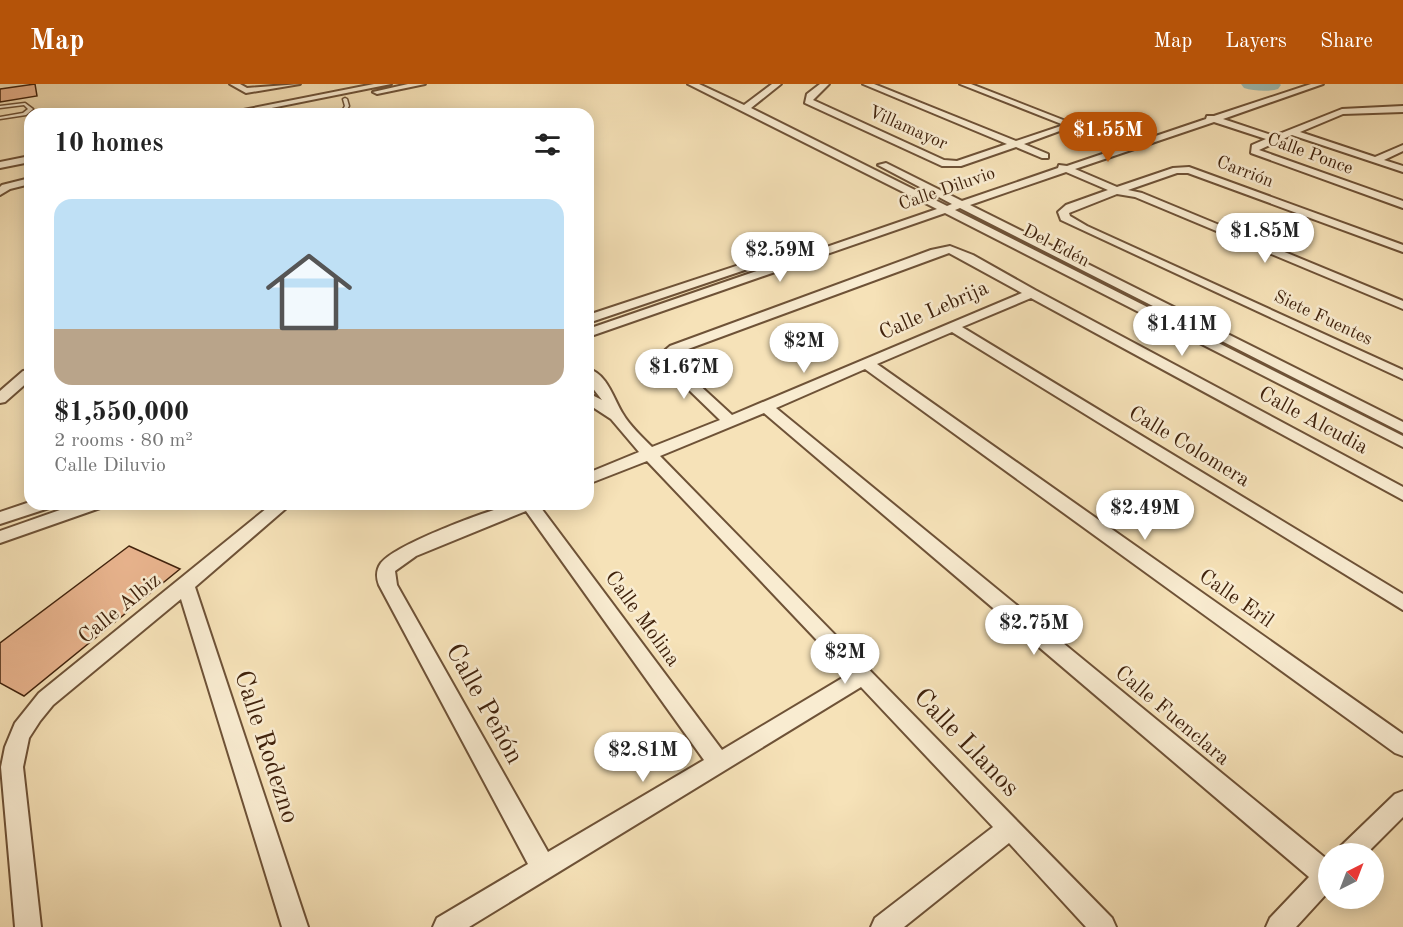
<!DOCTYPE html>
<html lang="en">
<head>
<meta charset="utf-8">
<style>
  body { margin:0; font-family:"Old Standard TT",serif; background:#f6f6f6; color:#222; height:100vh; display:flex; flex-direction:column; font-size:22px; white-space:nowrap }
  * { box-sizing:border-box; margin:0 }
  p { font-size:20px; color:#767676 }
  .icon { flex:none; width:33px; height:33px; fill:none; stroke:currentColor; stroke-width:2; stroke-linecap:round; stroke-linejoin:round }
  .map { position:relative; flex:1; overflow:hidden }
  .side { position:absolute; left:24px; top:24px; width:570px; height:402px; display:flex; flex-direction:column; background:#fff; border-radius:18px; box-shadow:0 3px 15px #0003 }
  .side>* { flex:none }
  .needle { width:39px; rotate:42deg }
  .tools { position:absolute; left:1318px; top:759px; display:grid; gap:12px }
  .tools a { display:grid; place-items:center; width:66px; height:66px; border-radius:50%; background:#fff; box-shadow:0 3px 15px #0003; font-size:30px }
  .price { position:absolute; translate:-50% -51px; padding:0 14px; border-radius:21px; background:#fff; color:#222; font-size:20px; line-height:39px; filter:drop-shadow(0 2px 3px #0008) }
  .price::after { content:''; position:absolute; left:50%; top:36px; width:18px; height:14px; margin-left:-9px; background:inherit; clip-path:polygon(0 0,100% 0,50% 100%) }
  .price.current { background:#b45309; color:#fff }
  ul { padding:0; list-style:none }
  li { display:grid; align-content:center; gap:12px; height:318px; padding:0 30px }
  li+li { border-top:2px solid #e0e0e0 }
  li span { display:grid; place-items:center; height:186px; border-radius:18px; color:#555 }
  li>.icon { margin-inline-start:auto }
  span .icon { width:108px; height:108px; fill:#fffc; stroke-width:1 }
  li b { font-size:26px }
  h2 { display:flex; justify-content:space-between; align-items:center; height:72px; padding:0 30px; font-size:26px }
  header { display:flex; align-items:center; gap:36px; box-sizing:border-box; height:84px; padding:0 30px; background:#b45309; color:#fff }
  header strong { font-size:28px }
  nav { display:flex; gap:33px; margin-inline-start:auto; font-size:21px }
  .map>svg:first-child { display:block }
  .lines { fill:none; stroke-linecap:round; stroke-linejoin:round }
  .river { fill:#9dbdb4; fill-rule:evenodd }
  .building { fill:#e9b48e; stroke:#40220c; stroke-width:1.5 }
  .lane-casing { stroke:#6e5237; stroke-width:3 }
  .street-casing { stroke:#6e5237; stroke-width:4 }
  .lane { fill:#f9ecd1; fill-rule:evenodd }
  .street { fill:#f9ecd1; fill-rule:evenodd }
  .labels { text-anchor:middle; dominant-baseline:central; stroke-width:5; stroke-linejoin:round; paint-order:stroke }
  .far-street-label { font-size:18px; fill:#40220c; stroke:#f9ecd1 }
  .street-label { font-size:21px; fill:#40220c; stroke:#f9ecd1 }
  .near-street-label { font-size:26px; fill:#40220c; stroke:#f9ecd1 }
</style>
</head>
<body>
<header>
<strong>Map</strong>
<nav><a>Map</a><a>Layers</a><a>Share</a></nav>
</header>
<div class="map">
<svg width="1403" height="843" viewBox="0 0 1403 843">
  <rect width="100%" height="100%" fill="#f6e2b8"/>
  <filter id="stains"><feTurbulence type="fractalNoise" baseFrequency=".00333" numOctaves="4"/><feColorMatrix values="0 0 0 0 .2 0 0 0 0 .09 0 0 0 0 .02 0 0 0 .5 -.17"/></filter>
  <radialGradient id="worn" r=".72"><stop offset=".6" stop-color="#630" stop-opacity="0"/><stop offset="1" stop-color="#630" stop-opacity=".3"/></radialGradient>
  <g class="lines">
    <!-- river -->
    <path class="river" d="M1241 0H1280L1281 1 1278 5C1268 8 1254 7 1244 4Z"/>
  </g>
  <!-- building -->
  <path class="building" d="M35 0 37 12 0 18V5Z
    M129 462 180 485 24 612 0 599V559Z"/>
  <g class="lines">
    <!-- lane casing -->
    <g class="lane-casing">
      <path id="lane" d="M345 14 347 15 349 22 344 30H340L345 22 343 15Z
        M25 19 33 25 26 31 0 35V33L23 29 28 25 24 21 0 24V22Z"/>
    </g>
    <!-- street casing -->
    <g class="street-casing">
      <path id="street" d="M230 0H240L247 4 300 0 246 9Z
        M374 0H391L241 30H223Z
        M408 0H425L377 10 373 8Z
        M688 0H699L744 21 772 0H781L751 24 947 122 952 120 878 81 886 79 962 117 1058 84 1059 81 1067 82 1206 35 1207 32H1214L1311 0H1323L1223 35 1274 52 1342 25 1403 22V28L1343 30 1300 48 1375 73 1403 61V67L1384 76 1403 82V88L1292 51 1259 66 1403 117V124L1251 69 1252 61 1266 55 1214 38 1075 85 1117 103 1173 84 1189 83 1403 161V168L1188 89H1177L1128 106 1142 109 1403 217V225L1135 113 1117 110 1069 129 1070 132 1087 142 1403 286V295L1061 136 1058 128 1066 121 1108 106 1066 88 970 121 1403 338V349L960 124 955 126 1403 352V363L945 129 588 253V245L937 125Z
        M820 0H829L813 16 944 76 957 77 1007 60 863 0H874L1016 57 1064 41 960 0H971L1076 41 1024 60 1048 70V74H1042L1016 63 961 82H942L805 19 807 10Z
        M30 72V78L0 84V78Z
        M30 94V100L10 105 0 111V103L2 101Z
        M809 158 815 161 813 163 588 239V231Z
        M950 162 973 171 1035 206 1403 403V416L1031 214 962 243 1403 510V526L952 248 877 280 1403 650V672L1395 669 865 285 776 324 1329 777V807L1296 843H1266L1270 834 1309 793 764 329 660 372 1112 834 1116 843H1086L1009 759 904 843H871L875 834 993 743 861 603 469 843H433L437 834 528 780 379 501C376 493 376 486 381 479 396 460 484 428 510 421 518 418 529 420 538 420L722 666 849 590 647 377 588 400V389L639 368 611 335 588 320V309L602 316 588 298V285C607 289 614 316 623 330 630 342 642 353 652 363L720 336 656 274 670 262 931 166ZM949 169 1022 209 732 331 671 275 680 268ZM526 427 704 676 548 768 397 501 395 487 416 472Z
        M30 286V296L5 318 0 319V307L23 287Z
        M30 418 51 420 49 424 0 440V428Z
        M77 420H102L100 424 0 459V447Z
        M272 420H291L195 503 308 843H282L181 515 53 621 40 637 29 654 23 683 41 843H15L1 683 5 663 15 639 39 609Z
        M1403 707V733L1366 770H1337L1341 762 1395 710Z"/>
    </g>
    <!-- lane -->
    <use href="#lane" class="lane"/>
    <!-- street -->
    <use href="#street" class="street"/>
  </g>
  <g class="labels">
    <!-- far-street labels -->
    <g class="far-street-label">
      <text transform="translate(908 44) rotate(24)">Villamayor</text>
      <text transform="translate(1310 70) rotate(20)">Calle Ponce</text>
      <text transform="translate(1245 88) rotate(21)">Carrión</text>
      <text transform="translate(947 105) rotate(-19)">Calle Diluvio</text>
      <text transform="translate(1056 162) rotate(27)">Del Edén</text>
      <text transform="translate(1323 234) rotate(25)">Siete Fuentes</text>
    </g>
    <!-- street labels -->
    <g class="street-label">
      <text transform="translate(934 227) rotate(-24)">Calle Lebrija</text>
      <text transform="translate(1313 337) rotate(28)">Calle Alcudia</text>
      <text transform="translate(1189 363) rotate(31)">Calle Colomera</text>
      <text transform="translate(1236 515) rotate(35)">Calle Eril</text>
      <text transform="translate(120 525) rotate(-39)">Calle Albiz</text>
      <text transform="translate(642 535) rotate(54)">Calle Molina</text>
      <text transform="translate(1172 632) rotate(40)">Calle Fuenclara</text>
    </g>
    <!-- near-street labels -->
    <g class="near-street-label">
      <text transform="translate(484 620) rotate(61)">Calle Peñón</text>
      <text transform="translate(966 659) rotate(46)">Calle Llanos</text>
      <text transform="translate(266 663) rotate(72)">Calle Rodezno</text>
    </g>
  </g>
  <rect width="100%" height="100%" filter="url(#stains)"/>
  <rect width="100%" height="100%" fill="url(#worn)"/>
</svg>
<div class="tools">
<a><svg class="needle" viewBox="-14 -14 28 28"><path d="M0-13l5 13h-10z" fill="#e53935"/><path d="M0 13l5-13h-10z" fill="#767676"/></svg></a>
</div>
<b class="price current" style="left:1108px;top:79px">$1.55M</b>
<b class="price" style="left:1265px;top:180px">$1.85M</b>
<b class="price" style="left:780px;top:199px">$2.59M</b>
<b class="price" style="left:1182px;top:273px">$1.41M</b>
<b class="price" style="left:804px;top:290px">$2M</b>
<b class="price" style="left:684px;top:316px">$1.67M</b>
<b class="price" style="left:1145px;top:457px">$2.49M</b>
<b class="price" style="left:1034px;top:572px">$2.75M</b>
<b class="price" style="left:845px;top:601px">$2M</b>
<b class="price" style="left:643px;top:699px">$2.81M</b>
<section class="side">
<h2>10 homes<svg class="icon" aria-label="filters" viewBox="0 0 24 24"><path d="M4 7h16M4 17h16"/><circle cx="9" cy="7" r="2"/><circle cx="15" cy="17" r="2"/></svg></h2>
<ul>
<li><span style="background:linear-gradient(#bfe0f5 70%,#b9a48a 0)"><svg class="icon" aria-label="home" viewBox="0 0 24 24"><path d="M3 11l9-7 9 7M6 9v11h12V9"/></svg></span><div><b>$1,550,000</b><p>2 rooms · 80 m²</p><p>Calle Diluvio</p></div></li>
</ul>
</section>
</div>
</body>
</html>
